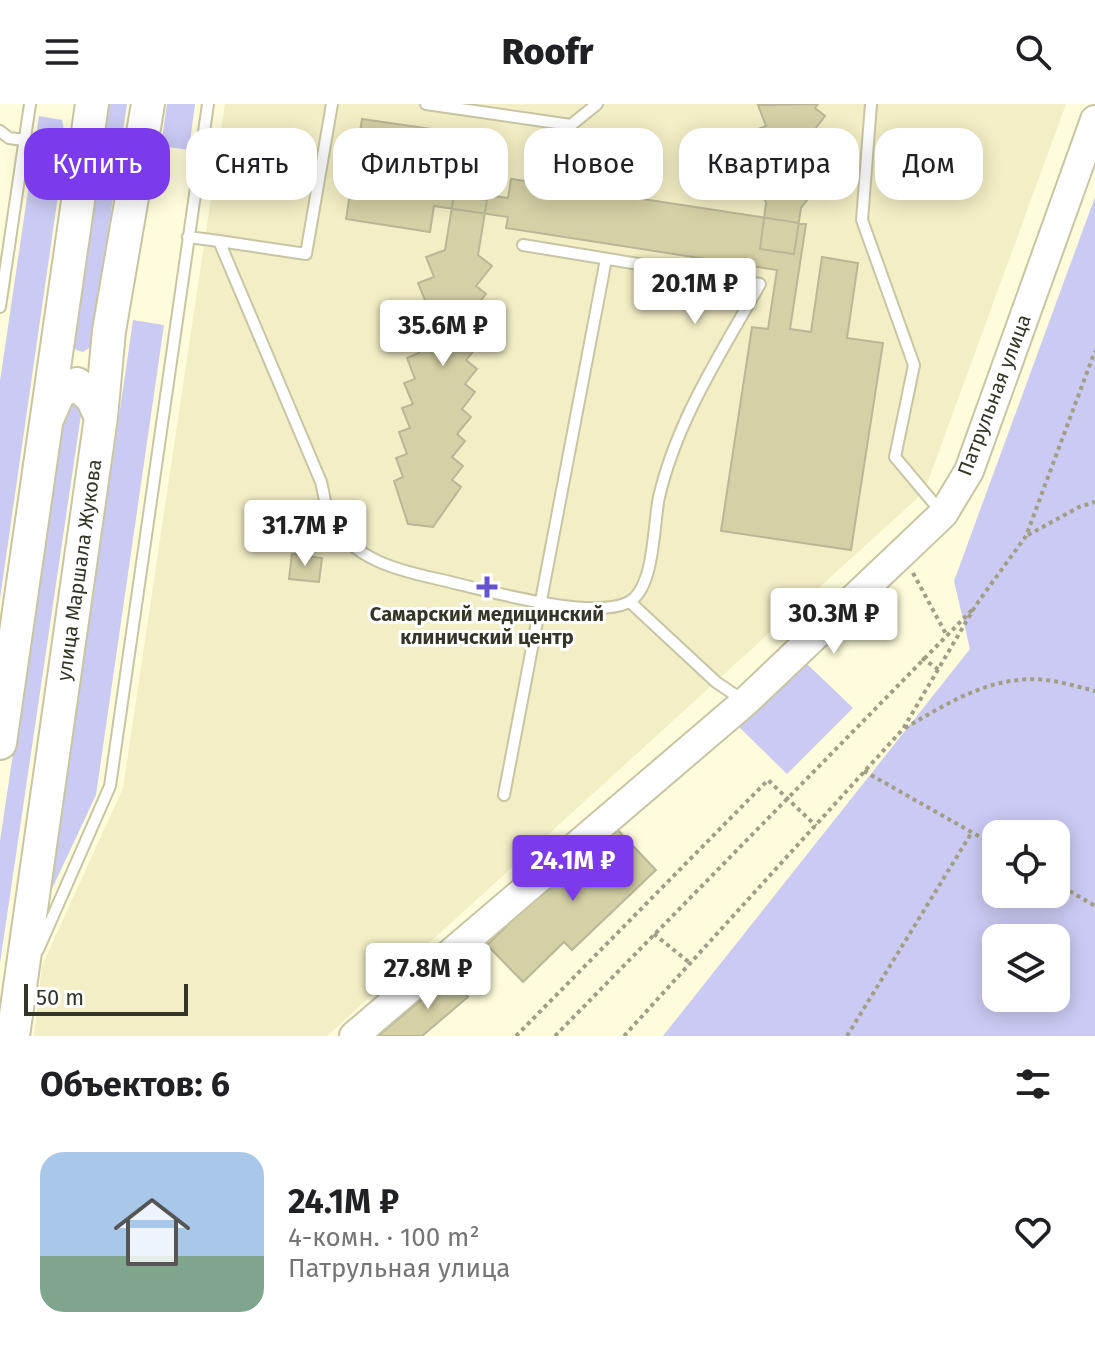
<!DOCTYPE html>
<html lang="ru">
<head>
<meta charset="utf-8">
<style>
  body { margin:0; font-family:"Fira Sans",sans-serif; background:#f6f6f6; color:#202124; height:100vh; display:flex; flex-direction:column; font-size:30px; white-space:nowrap }
  * { box-sizing:border-box; margin:0 }
  p { font-size:26px; color:#757577 }
  .icon { flex:none; width:44px; height:44px; fill:none; stroke:currentColor; stroke-width:2; stroke-linecap:round; stroke-linejoin:round }
  .map { position:relative; height:932px; overflow:hidden }
  .details { display:flex; flex-direction:column; background:#fff; flex:1 }
  .details>* { flex:none }
  .guide { position:absolute; left:24px; top:24px; width:1048px; height:72px; display:flex; gap:16px }
  .buttons { position:absolute; left:982px; top:716px; display:grid; gap:16px }
  .buttons a { display:grid; place-items:center; width:88px; height:88px; border-radius:16px; background:#fff; box-shadow:0 4px 20px #0003; font-size:40px }
  .scale { position:absolute; left:24px; bottom:20px; width:164px; box-sizing:border-box; padding-left:8px; border:4px solid #353527; border-top:0; font-size:22px; line-height:28px; white-space:nowrap; color:#353527; -webkit-text-stroke:6px #fff; paint-order:stroke }
  .price { position:absolute; translate:-50% -68px; padding:0 18px; border-radius:8px; background:#fff; color:#222; font-size:26px; line-height:52px; filter:drop-shadow(0 2px 4px #0008) }
  .price::after { content:''; position:absolute; left:50%; top:48px; width:24px; height:18px; margin-left:-12px; background:inherit; clip-path:polygon(0 0,100% 0,50% 100%) }
  .price.selected { background:#7c3aed; color:#fff }
  ul { padding:0; list-style:none }
  li { display:flex; align-items:center; gap:24px; height:200px; padding:0 40px }
  li+li { border-top:2px solid #e0e0e0 }
  li span { display:grid; place-items:center; flex:none; width:224px; height:160px; border-radius:24px; color:#555 }
  li>.icon { margin-inline-start:auto }
  span .icon { width:96px; height:96px; fill:#fffc; stroke-width:1 }
  li b { font-size:34px }
  h2 { display:flex; justify-content:space-between; align-items:center; height:96px; padding:0 40px; font-size:34px }
  .pill { padding:0 28px; border-radius:24px; background:#fff; box-shadow:0 4px 20px #0003; font-size:28px; line-height:72px }
  .pill.selected { background:#7c3aed; color:#fff }
  header { display:flex; justify-content:space-between; align-items:center; height:104px; padding:0 40px; background:#fff; font-size:36px; font-weight:800 }
  .map>svg:first-child { display:block }
  .built { fill:#f2efc6 }
  .green { fill:#cacaf3; fill-rule:evenodd }
  .building { fill:#d4d1a6; stroke:#b9b797; stroke-width:2 }
  .lines { fill:none; stroke-linecap:round; stroke-linejoin:round }
  .lane-casing { stroke:#c7c5a4; stroke-width:14 }
  .secondary-casing { stroke:#c7c5a4; stroke-width:32 }
  .primary-casing { stroke:#c7c5a4; stroke-width:36 }
  .path { stroke:#a09f86; stroke-width:4; stroke-dasharray:4 4; stroke-linecap:butt }
  .lane { stroke:#fff; stroke-width:10 }
  .secondary { stroke:#fff; stroke-width:28 }
  .primary { stroke:#fff; stroke-width:32 }
  .poi-dot { fill:#6454cd; stroke:#fff; stroke-width:3 }
  .labels { text-anchor:middle; dominant-baseline:central; stroke-width:6; stroke-linejoin:round; paint-order:stroke }
  .street-label { font-size:20px; fill:#353527; stroke:#fff }
  .poi-label { font-size:20px; font-weight:bold; fill:#353527; stroke:#fff }
</style>
</head>
<body>
<header><svg class="icon" aria-label="menu" viewBox="0 0 24 24"><path d="M4 6h16M4 12h16M4 18h16"/></svg>Roofr<svg class="icon" aria-label="search" viewBox="0 0 24 24"><circle cx="10" cy="10" r="6"/><path d="M15 15l6 6"/></svg></header>
<div class="map">
<svg width="1095" height="932" viewBox="0 0 1095 932">
  <rect width="100%" height="100%" fill="#fefcda"/>
  <!-- built -->
  <path class="built" d="M225 0H1066L924 388 327 932H34L42 862 123 684Z"/>
  <!-- green -->
  <path class="green" d="M108 0H127L91 243 83 248 76 246 73 240Z
    M167 0H195L189 46 161 42Z
    M39 12 62 16 66 36 0 495V277Z
    M1095 93V932H663L970 545 954 477ZM996 730H1056V790H996ZM996 834H1056V894H996Z
    M133 216 164 221 96 691 50 789Z
    M71 295 82 304 0 859V737L65 301Z
    M806 559 853 604 787 670 737 621Z"/>
  <!-- building -->
  <path class="building" d="M818 0 815 4 825 12 813 28 823 36 809 54 818 61 807 76 817 84 801 104 794 150 760 145 766 99 757 74 762 72 753 50 762 46 755 26 766 22 758 1Z
    M362 15 446 27 437 84 508 94 511 75 806 120 790 225 811 228 822 153 858 159 847 234 883 239 851 446 721 427 752 223 768 225 777 166 506 124 508 113 434 102 430 128 346 115Z
    M454 91 487 96 478 151 492 162 476 182 486 190 474 205 483 213 470 229 481 238 466 256 477 265 465 280 475 288 462 305 471 313 457 330 465 337 452 353 463 362 452 376 461 383 433 423 408 420 394 377 403 373 396 354 407 350 399 328 410 324 402 304 413 300 404 279 415 275 407 254 419 249 411 229 424 224 416 205 427 201 418 179 434 173 426 153 445 146Z
    M292 450 322 454 319 478 289 475Z
    M612 720 656 766 572 846 564 838 523 878 487 841Z
    M450 872 468 893 422 932H378Z"/>
  <g class="lines">
    <!-- lane casing -->
    <g class="lane-casing">
      <path id="lane" d="M426 0 571 21 597 0
        M871 0 862 116 914 261 895 353 942 409
        M0 27 9 34 24 36
        M188 133 219 137 321 378C324 389 325 403 330 413 351 456 400 467 442 476 485 486 588 516 627 499 655 487 653 421 659 393 677 316 721 249 760 180L523 141
        M219 137 306 150 332 0
        M0 203 30 0
        M630 498 716 578 744 597
        M504 691 606 155
        M38 846 110 682 208 0"/>
    </g>
    <!-- secondary casing -->
    <g class="secondary-casing">
      <path id="secondary" d="M354 932 745 598 943 410 969 367 1095 16"/>
    </g>
    <!-- primary casing -->
    <g class="primary-casing">
      <path id="primary" d="M48 313 59 288 77 280 92 294 101 313
        M0 639 92 0
        M13 932 101 313 109 227 148 0"/>
    </g>
    <!-- path -->
    <path class="path" d="M1028 431 1079 403 1095 398
      M913 469 946 530
      M922 554 939 566
      M905 624C948 599 993 570 1046 576 1062 578 1079 583 1095 587
      M864 667 996 742
      M1056 779 1095 802
      M654 830 690 859
      M516 932 768 676 816 722
      M555 932 972 506
      M624 932 903 625 976 501 1026 432 1095 247
      M847 932 972 728"/>
    <!-- lane -->
    <use href="#lane" class="lane"/>
    <!-- secondary -->
    <use href="#secondary" class="secondary"/>
    <!-- primary -->
    <use href="#primary" class="primary"/>
  </g>
  <!-- markers -->
  <path class="poi-dot" d="M483 471h8v8h8v8h-8v8h-8v-8h-8v-8h8z"/>
  <g class="labels">
    <!-- street labels -->
    <g class="street-label">
      <text transform="translate(994 291) rotate(-69)">Патрульная улица</text>
      <text transform="translate(79 466) rotate(-82)">улица Маршала Жукова</text>
    </g>
    <!-- poi labels -->
    <g class="poi-label">
      <text x="487" y="510">Самарский медицинский<tspan x="487" dy="23">клиничский центр</tspan></text>
    </g>
  </g>
</svg>
<div class="buttons">
<a><svg class="icon" aria-label="locate" viewBox="0 0 24 24"><circle cx="12" cy="12" r="6"/><path d="M12 2v4M12 18v4M2 12h4M18 12h4"/></svg></a>
<a><svg class="icon" aria-label="layers" viewBox="0 0 24 24"><path d="M12 4l9 5-9 5-9-5zM3 14l9 5 9-5"/></svg></a>
</div>
<div class="scale">50 m</div>
<b class="price" style="left:695px;top:222px">20.1M ₽</b>
<b class="price" style="left:443px;top:264px">35.6M ₽</b>
<b class="price" style="left:305px;top:464px">31.7M ₽</b>
<b class="price" style="left:834px;top:552px">30.3M ₽</b>
<b class="price selected" style="left:573px;top:799px">24.1M ₽</b>
<b class="price" style="left:428px;top:907px">27.8M ₽</b>
<div class="guide">
<a class="pill selected">Купить</a>
<a class="pill">Снять</a>
<a class="pill">Фильтры</a>
<a class="pill">Новое</a>
<a class="pill">Квартира</a>
<a class="pill">Дом</a>
</div>
</div>
<section class="details">
<h2>Объектов: 6<svg class="icon" aria-label="filters" viewBox="0 0 24 24"><path d="M4 7h16M4 17h16"/><circle cx="9" cy="7" r="2"/><circle cx="15" cy="17" r="2"/></svg></h2>
<ul>
<li><span style="background:linear-gradient(#a9c7e8 65%,#7fa58c 0)"><svg class="icon" aria-label="home" viewBox="0 0 24 24"><path d="M3 11l9-7 9 7M6 9v11h12V9"/></svg></span><div><b>24.1M ₽</b><p>4-комн. · 100 m²</p><p>Патрульная улица</p></div><svg class="icon" aria-label="heart" viewBox="0 0 24 24"><path d="M12 20l-8-8c-3-5 5-10 8-4 3-6 11-1 8 4z"/></svg></li>
</ul>
</section>
</body>
</html>
